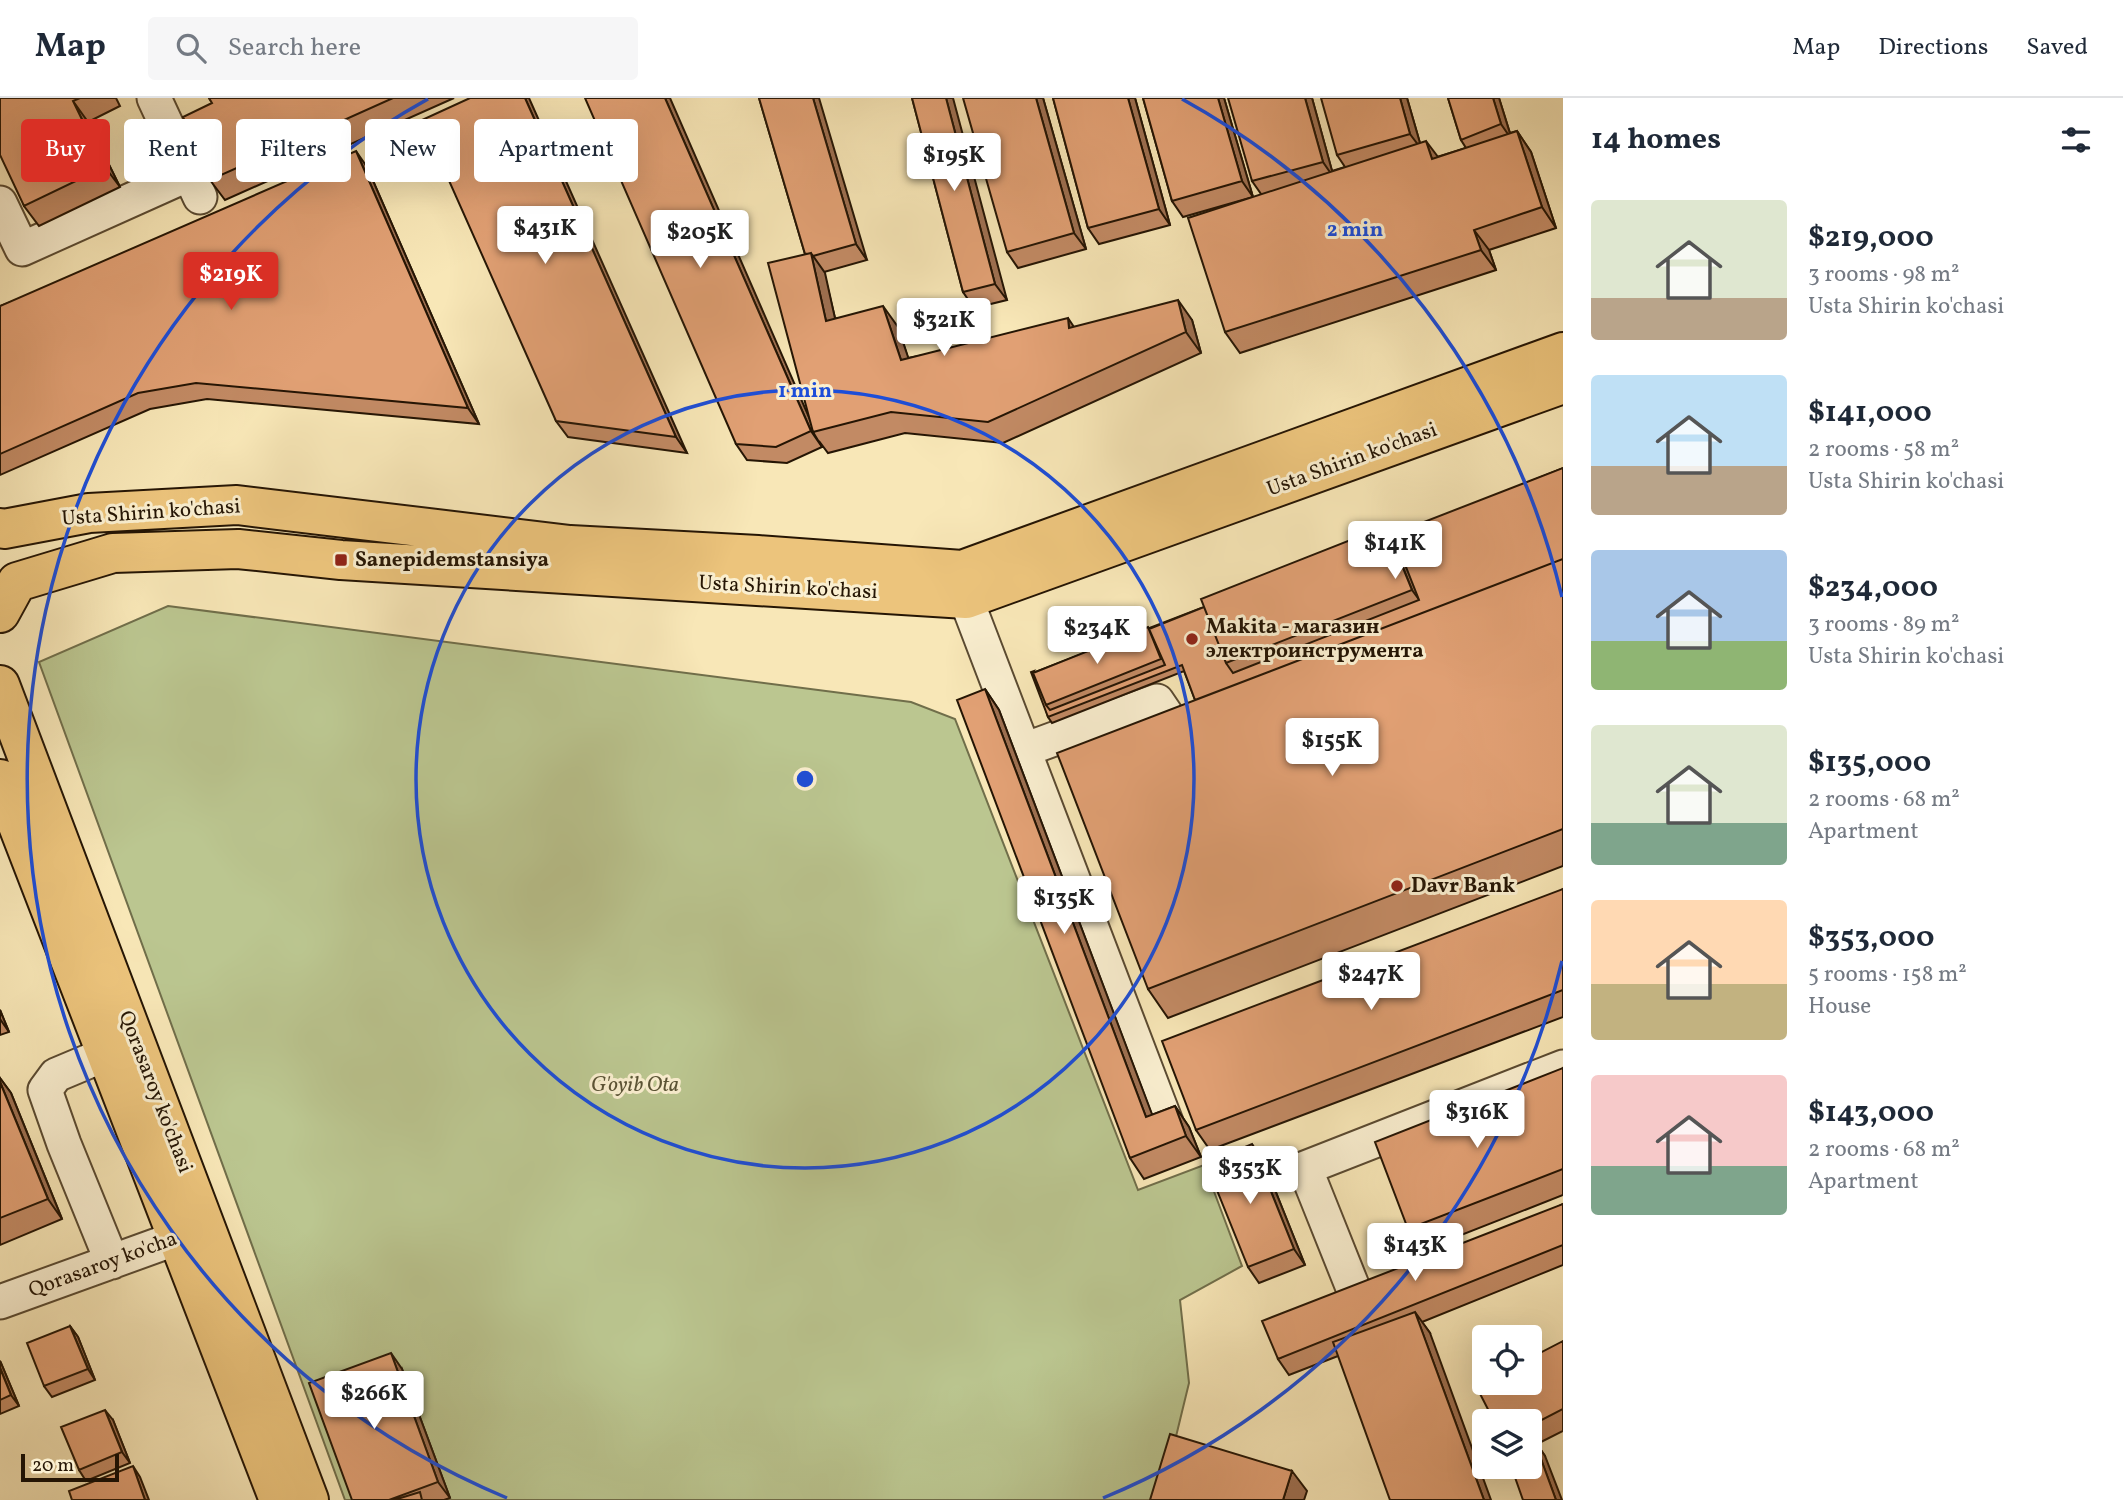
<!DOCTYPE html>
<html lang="en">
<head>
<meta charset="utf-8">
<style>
  body { margin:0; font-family:Vollkorn,serif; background:#f6f6f7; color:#1f2937; height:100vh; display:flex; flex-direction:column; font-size:26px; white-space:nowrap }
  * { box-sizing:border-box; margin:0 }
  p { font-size:23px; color:#747a83 }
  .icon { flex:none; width:38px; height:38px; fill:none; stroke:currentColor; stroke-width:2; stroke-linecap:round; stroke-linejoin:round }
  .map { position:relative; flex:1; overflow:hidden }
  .drawer { display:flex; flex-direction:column; background:#fff; width:560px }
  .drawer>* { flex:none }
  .guide { position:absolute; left:21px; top:21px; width:665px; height:63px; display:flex; gap:14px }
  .controls { position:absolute; left:1472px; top:1227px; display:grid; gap:14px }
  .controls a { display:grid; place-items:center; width:70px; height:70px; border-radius:7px; background:#fff; box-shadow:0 7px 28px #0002; font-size:35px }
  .scale { position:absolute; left:21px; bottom:18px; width:98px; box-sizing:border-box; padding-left:7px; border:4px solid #251504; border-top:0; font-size:19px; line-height:24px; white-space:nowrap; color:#251504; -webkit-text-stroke:5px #faefd0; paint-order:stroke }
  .price { position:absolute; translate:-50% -60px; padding:0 16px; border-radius:7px; background:#fff; color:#222; font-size:23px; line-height:46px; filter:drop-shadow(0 2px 4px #0008) }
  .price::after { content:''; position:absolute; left:50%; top:42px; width:21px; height:16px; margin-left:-10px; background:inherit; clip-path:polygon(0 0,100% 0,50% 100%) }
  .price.active { background:#d93025; color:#fff }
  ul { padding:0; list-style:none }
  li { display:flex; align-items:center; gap:21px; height:175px; padding:0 28px }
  li span { display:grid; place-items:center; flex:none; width:196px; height:140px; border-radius:7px; color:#555 }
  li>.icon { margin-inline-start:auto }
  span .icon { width:84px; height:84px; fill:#fffc; stroke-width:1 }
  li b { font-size:30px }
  h2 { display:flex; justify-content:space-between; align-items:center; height:84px; padding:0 28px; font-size:30px }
  .pill { padding:0 24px; border-radius:7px; background:#fff; box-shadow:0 7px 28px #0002; font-size:24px; line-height:63px }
  .pill.active { background:#d93025; color:#fff }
  header { display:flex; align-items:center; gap:42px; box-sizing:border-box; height:98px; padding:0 35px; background:#fff; border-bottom:2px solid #e0e1e3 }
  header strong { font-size:33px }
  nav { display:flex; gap:38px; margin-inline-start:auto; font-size:24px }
  .search { width:490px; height:63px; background:#f6f6f7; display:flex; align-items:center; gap:18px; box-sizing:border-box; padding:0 24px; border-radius:7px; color:#747a83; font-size:26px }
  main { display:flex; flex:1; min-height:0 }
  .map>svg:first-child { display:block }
  .green { fill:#bbc690; stroke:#706e4a; stroke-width:2 }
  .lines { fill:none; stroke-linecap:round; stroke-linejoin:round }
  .minor-casing { stroke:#5a4a31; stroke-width:37 }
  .major-casing { stroke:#251504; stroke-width:42 }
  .minor { stroke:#faefd0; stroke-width:33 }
  .major { stroke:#ecc47c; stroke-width:38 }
  .wall { fill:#c28a64; stroke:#251504; stroke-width:2 }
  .shaded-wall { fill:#9e7051; stroke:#251504; stroke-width:2 }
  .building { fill:#e1a074; stroke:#251504; stroke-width:2 }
  .ring { fill:none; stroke:#1d4ed8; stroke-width:3.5 }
  .poi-dot { fill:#8f2418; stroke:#faefd0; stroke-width:2.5 }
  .labels { text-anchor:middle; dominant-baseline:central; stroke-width:6; stroke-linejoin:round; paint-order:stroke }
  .street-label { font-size:21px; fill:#251504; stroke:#faefd0 }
  .poi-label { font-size:21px; font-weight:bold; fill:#251504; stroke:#faefd0; text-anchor:start }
  .park-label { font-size:21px; font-style:italic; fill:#5a5335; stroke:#faefd0 }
  .centre { fill:#1d4ed8; stroke:#faefd0; stroke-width:3.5 }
  .ring-label { font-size:21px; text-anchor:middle; font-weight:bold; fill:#1d4ed8; stroke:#faefd0; stroke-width:6; stroke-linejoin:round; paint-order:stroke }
</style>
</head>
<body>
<header>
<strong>Map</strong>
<div class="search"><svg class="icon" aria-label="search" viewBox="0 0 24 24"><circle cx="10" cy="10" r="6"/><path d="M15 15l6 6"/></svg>Search here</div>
<nav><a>Map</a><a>Directions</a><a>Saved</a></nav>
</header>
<main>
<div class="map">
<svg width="1563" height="1402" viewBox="0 0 1563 1402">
  <rect width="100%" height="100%" fill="#f8e7b7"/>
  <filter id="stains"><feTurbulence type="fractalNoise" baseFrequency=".00286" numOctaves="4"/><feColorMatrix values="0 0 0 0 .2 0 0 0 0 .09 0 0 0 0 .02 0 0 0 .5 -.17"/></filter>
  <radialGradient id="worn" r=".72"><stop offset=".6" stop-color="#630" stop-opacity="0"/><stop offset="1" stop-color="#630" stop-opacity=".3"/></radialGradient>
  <!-- green -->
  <path class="green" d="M168 508 911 604 955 621 1138 1092 1204 1067 1242 1168 1180 1202 1189 1285 1172 1355 1169 1402H345L39 564Z"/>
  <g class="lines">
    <!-- minor casing -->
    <g class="minor-casing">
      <path id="minor" d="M154 0 200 99
        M0 105 22 151 189 76
        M962 476 966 501 1166 1024
        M1024 652 1157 603 1184 643
        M106 956 56 977 45 992 64 1046 112 1164
        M1357 1200 1305 1070 1563 969
        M0 1204 202 1131"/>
    </g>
    <!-- major casing -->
    <g class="major-casing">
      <path id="major" d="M0 430 4 431 89 415 237 407 570 447 758 457 962 472 1563 254
        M0 515 17 484 113 455 238 451 341 462 966 501 1563 286
        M0 587 309 1402
        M0 681 279 1402"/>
    </g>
    <!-- minor -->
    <use href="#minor" class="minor"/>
    <!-- major -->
    <use href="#major" class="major"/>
  </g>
  <!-- wall -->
  <path class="wall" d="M0 0H116L120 8 88 24 120 89 39 128 24 108Z
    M209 0H454L225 102 210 82 212 5Z
    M470 0 687 355 568 339 556 323Z
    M759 0 867 162 824 174 835 220 898 229 908 260 1074 229 1192 222 1201 255 1003 345 905 335 828 355 819 343 822 349 787 365 747 362 736 346 809 321 805 156Z
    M912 0 1007 202 974 210 963 194Z
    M1043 0 1086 151 1018 170 1007 154Z
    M1053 0H1135L1170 127 1099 146 1088 130Z
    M1143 0H1224L1253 99 1183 119 1172 103Z
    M1312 0 1332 73 1345 69 1337 57 1407 0 1420 45 1437 59 1466 50 1461 42 1448 0H1499L1510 35 1517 33 1531 54 1556 130 1489 152 1496 172 1240 255 1225 234 1261 96 1252 83Z
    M367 69 479 326 207 301 150 311 0 377V208Z
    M1563 370V768L1168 920 1148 891 1195 602 1184 573 1052 625 1048 619 1035 574 1204 509 1386 428 1394 439Z
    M985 591 999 612 1152 1017 1175 1008 1189 1029 1201 1059 1144 1081 1130 1060Z
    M1563 791V919L1210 1052 1196 1032Z
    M0 912 9 934 0 937Z
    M1563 970V1097L1423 1152 1408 1131Z
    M0 980 11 995 62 1121 0 1147Z
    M1263 1062 1305 1167 1259 1185 1248 1169Z
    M1563 1106V1167L1422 1224 1430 1235 1338 1258 1289 1277 1278 1261Z
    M70 1228 78 1239 95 1282 52 1299 44 1288Z
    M1563 1243V1333L1537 1346 1545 1358 1530 1368V1323Z
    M0 1263 19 1308 0 1316Z
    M402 1271 450 1400 444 1402H352Z
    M113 1322 130 1365 86 1383 79 1372Z"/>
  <!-- shaded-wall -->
  <path class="shaded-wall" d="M525 0H529L687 355 676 339Z
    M665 0H670L815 333 813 334 822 349 811 333Z
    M813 0H819L867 162 856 146Z
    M946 0H953L1007 202 995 186Z
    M1036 0H1043L1086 151 1074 135Z
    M1128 0H1135L1170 127 1159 111Z
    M1218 0H1224L1253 99 1242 83Z
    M1305 0H1312L1334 80 1323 64Z
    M1400 0H1407L1422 52 1410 36Z
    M1493 0H1499L1512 42 1501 26Z
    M73 3 88 24 120 89 105 69Z
    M1517 33 1531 54 1556 130 1542 109Z
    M1426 43 1441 63 1432 61Z
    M356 53 367 69 479 326 468 310Z
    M1474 132 1489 152 1496 172 1481 152Z
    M811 155 825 175 840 243 826 223Z
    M1178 202 1192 222 1201 255 1186 234Z
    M883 208 898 229 916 283 901 262Z
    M1068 220 1082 241 1069 230Z
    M1386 428 1398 444 1423 507 1412 492Z
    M985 591 999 612 1161 1040 1146 1019Z
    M0 912 9 934 0 921Z
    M0 980 11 995 62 1121 48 1101 0 984Z
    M1175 1008 1189 1029 1201 1059 1186 1038Z
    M1252 1046 1263 1062 1305 1167 1294 1151Z
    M1415 1214 1430 1235 1491 1402H1484Z
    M70 1228 78 1239 95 1282 88 1271Z
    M391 1255 402 1271 450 1400 438 1384Z
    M0 1263 1 1265 19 1308 11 1297 0 1270Z
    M105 1312 113 1322 130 1365 122 1354Z
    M1534 1342 1545 1358 1562 1402H1556Z
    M133 1368 140 1379 149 1402H145Z
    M1292 1373 1307 1393 1304 1402H1283Z"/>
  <!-- building -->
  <path class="building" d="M0 0H80L73 3 105 69 24 108 0 57Z
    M209 0H393L210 82 183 19 212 5Z
    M470 0H525L676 339 556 323 422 22Z
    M585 0H665L811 333 776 349 736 346Z
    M759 0H813L856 146 813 158 811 155 805 156Z
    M912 0H946L995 186 963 194Z
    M963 0H1036L1074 135 1007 154Z
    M1053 0H1128L1159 111 1088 130Z
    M1143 0H1218L1242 83 1172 103Z
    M1228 0H1305L1323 64 1252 83Z
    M1321 0H1400L1410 36 1337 57Z
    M1448 0H1493L1501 26 1461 42Z
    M1517 33 1542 109 1474 132 1481 152 1225 234 1188 120 1426 43 1432 61Z
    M356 53 468 310 196 285 138 295 0 356V208Z
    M811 155 826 223 883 208 901 262 1068 220 1069 230 1178 202 1186 234 988 324 891 314 813 334 768 165Z
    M1563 370V461L1195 602 1182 567 1048 619 1031 574 1034 573 1033 575 1046 607 1050 612 1165 567 1149 531 1204 509 1226 565 1233 575 1419 502 1393 436Z
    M1386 428 1412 492 1226 565 1201 501Z
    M1563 461V731L1148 891 1057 655Z
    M1148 529 1161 561 1046 607 1033 575Z
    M985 591 1146 1019 1175 1008 1186 1038 1130 1060 957 602Z
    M1563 791V892L1196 1032 1162 943Z
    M1563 970V1071L1408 1131 1375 1044Z
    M0 984 48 1101 0 1120Z
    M1252 1046 1294 1151 1248 1169 1206 1065Z
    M1563 1106V1147L1278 1261 1262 1223Z
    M1415 1214 1484 1402H1390L1333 1244Z
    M70 1228 88 1271 44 1288 27 1245Z
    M1563 1243V1311L1530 1328V1323H1494L1476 1288 1484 1284H1530V1260Z
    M391 1255 438 1384 389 1402H352L309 1285Z
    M0 1270 11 1297 0 1302Z
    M105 1312 122 1354 79 1372 61 1329Z
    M1170 1336 1292 1373 1283 1402H1150Z
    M1534 1342 1556 1402H1523L1511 1368H1530V1344Z
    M133 1368 145 1402H72L69 1393Z
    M420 1394 422 1402H394Z"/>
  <!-- distance rings -->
  <g class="ring">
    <circle cx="805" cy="681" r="389"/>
    <path d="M1562 863A778 778 0 0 1 1103 1400M507 1400A778 778 0 0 1 428 1M1182 1A778 778 0 0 1 1562 499"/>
  </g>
  <!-- markers -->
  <g class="poi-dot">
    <rect x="334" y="455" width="14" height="14" rx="3.5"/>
    <circle cx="1192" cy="541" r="7"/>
    <circle cx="1397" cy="788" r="7"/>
  </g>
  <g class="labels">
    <!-- street labels -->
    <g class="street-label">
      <text transform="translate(1352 362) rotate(-20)">Usta Shirin ko'chasi</text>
      <text transform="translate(151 415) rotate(-4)">Usta Shirin ko'chasi</text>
      <text transform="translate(788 490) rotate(3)">Usta Shirin ko'chasi</text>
      <text transform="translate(155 994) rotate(69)">Qorasaroy ko'chasi</text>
      <text transform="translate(103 1167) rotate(-20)">Qorasaroy ko'cha</text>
    </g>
    <!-- poi labels -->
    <g class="poi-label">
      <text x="355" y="462">Sanepidemstansiya</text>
      <text x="1206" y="529">Makita - магазин<tspan x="1206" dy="24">электроинструмента</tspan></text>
      <text x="1411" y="788">Davr Bank</text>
    </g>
    <!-- park labels -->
    <g class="park-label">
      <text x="635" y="987">G'oyib Ota</text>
    </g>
  </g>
  <circle cx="805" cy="681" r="10" class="centre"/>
  <g class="ring-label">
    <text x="1355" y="138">2 min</text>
    <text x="805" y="299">1 min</text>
  </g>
  <rect width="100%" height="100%" filter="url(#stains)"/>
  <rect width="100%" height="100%" fill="url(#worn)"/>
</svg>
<div class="controls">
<a><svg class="icon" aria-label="locate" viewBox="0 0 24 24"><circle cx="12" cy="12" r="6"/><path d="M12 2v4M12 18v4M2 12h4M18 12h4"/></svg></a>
<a><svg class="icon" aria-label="layers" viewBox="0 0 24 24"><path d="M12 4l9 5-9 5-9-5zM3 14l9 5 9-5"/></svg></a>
</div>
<div class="scale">20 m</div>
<b class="price" style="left:954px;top:95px">$195K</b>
<b class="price" style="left:545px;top:168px">$431K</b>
<b class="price" style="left:700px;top:172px">$205K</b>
<b class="price active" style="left:231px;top:214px">$219K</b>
<b class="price" style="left:944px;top:260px">$321K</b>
<b class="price" style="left:1395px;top:483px">$141K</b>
<b class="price" style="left:1097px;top:568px">$234K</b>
<b class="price" style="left:1332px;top:680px">$155K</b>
<b class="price" style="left:1064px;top:838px">$135K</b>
<b class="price" style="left:1371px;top:914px">$247K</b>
<b class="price" style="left:1477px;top:1052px">$316K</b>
<b class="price" style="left:1250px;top:1108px">$353K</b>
<b class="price" style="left:1415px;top:1185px">$143K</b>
<b class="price" style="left:374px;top:1333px">$266K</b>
<div class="guide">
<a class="pill active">Buy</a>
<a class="pill">Rent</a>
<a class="pill">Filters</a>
<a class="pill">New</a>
<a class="pill">Apartment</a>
</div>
</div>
<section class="drawer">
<h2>14 homes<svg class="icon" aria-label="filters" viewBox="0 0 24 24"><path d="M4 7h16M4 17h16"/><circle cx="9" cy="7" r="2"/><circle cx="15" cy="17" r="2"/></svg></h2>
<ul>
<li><span style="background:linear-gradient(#dfe7d0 70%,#b9a48a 0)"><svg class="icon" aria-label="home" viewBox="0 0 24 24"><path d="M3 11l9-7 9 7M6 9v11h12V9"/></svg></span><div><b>$219,000</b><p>3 rooms · 98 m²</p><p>Usta Shirin ko'chasi</p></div></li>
<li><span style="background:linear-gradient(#bfe0f5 65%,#b9a48a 0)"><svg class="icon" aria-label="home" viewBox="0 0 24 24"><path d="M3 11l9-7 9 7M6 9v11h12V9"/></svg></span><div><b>$141,000</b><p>2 rooms · 58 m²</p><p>Usta Shirin ko'chasi</p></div></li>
<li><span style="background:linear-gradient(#a9c7e8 65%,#8fb573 0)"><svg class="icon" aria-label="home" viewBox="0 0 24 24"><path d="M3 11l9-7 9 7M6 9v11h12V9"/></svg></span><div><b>$234,000</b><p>3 rooms · 89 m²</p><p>Usta Shirin ko'chasi</p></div></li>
<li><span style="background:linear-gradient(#dfe7d0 70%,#7fa58c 0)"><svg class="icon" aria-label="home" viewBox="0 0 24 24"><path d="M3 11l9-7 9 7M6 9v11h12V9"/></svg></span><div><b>$135,000</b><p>2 rooms · 68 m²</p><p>Apartment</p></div></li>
<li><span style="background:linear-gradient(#ffd9b3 60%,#c2b280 0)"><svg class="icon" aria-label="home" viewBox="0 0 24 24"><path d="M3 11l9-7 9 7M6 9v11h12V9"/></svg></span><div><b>$353,000</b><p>5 rooms · 158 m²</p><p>House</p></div></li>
<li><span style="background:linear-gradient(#f6c9c9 65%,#7fa58c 0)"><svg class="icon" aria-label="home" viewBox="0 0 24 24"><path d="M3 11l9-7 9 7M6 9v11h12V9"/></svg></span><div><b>$143,000</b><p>2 rooms · 68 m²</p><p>Apartment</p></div></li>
</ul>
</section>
</main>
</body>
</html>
